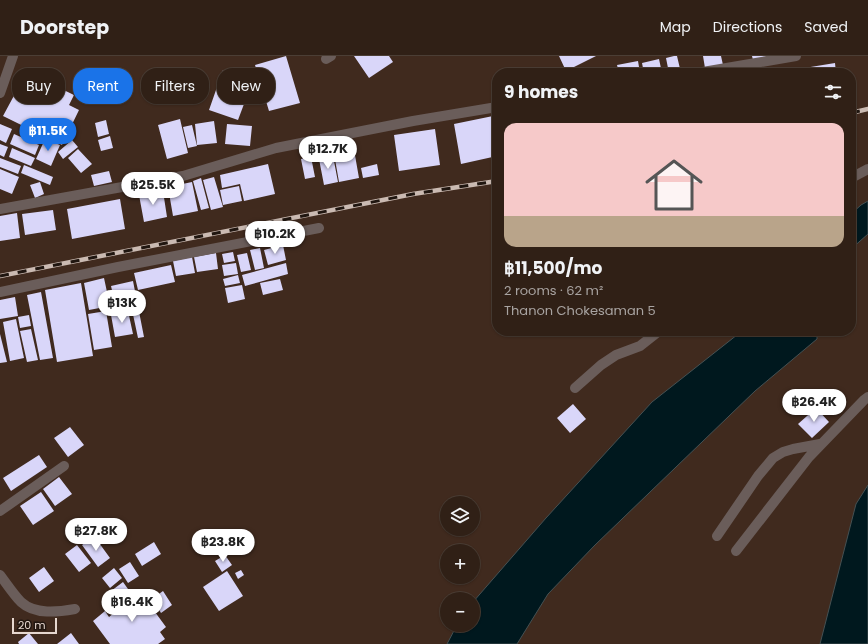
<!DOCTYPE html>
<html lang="en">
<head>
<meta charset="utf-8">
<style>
  body { margin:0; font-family:Poppins,sans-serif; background:#3c2d23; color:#f1f3f6; height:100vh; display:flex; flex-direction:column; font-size:15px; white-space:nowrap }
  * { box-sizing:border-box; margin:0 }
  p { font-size:13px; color:#a8a3a1 }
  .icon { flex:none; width:22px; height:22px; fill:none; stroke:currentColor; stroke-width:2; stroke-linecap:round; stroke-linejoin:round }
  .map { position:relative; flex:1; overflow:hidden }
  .side { position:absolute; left:492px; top:12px; width:364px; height:268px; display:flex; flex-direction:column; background:#302016; border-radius:16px; box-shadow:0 1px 3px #0004,0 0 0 1px #4b3e35 }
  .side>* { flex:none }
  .guide { position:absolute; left:12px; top:12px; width:380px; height:36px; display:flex; gap:8px }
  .controls { position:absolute; left:440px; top:440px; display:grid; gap:8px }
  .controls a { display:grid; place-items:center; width:40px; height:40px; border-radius:50%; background:#302016; box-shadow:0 1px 3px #0004,0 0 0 1px #4b3e35; font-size:20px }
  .scale { position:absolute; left:12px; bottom:10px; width:45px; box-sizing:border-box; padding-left:4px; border:2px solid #e6d7cf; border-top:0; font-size:11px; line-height:14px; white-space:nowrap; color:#e6d7cf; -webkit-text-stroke:3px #201610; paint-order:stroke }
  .price { position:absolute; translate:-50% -34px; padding:0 9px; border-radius:14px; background:#fff; color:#222; font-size:13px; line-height:26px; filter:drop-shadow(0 1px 2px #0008) }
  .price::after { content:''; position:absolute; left:50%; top:24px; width:12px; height:9px; margin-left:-6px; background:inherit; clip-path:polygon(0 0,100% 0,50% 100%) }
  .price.active { background:#1a73e8; color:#fff }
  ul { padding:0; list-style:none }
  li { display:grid; align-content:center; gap:8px; height:212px; padding:0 12px }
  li+li { border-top:1px solid #4b3e35 }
  li span { display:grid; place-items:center; height:124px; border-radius:12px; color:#555 }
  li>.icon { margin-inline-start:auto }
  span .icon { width:72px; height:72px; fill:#fffc; stroke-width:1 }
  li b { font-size:17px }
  h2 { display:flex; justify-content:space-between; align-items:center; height:48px; padding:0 12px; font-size:17px }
  .pill { padding:0 14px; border-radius:16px; background:#302016; box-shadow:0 1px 3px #0004,0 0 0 1px #4b3e35; font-size:14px; line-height:36px }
  .pill.active { background:#1a73e8; color:#fff }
  header { display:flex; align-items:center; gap:24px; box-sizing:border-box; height:56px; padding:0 20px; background:#302016; border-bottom:1px solid #4b3e35 }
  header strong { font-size:19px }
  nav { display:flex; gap:22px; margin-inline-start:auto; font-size:14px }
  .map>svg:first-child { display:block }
  .water { fill:#00181e; stroke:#455153 }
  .building { fill:#d9d6f9 }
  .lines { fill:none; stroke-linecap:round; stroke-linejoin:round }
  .minor { stroke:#6a5d5a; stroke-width:10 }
  .rail-casing { stroke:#cabab2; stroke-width:4.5 }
  .rail { stroke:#201610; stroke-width:3; stroke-dasharray:9; stroke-linecap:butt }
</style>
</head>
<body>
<header>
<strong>Doorstep</strong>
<nav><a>Map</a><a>Directions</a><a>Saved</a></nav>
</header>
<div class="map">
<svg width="868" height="588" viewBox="0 0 868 588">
  <rect width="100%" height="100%" fill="#402a1e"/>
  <!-- water -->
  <path class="water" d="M868 145V178L851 193V158L861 149Z
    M742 275H817V283L755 335 595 489 548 538 517 588H447L457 569H473V546L546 462 652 346Z
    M868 429V588H820L856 448Z"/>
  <!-- building -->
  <path class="building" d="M286 0 300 47 269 55 255 9Z
    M354 0H389L393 6 369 22Z
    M559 0H596L566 15Z
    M674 0H677L681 17H669L666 2Z
    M703 0H721L723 9 705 12Z
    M752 0H769L753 4Z
    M659 3 662 17H644L642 7Z
    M638 5 640 17H619L617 9Z
    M835 7 836 17H780V16Z
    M223 14 253 24 238 64 209 54Z
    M183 15 198 16 197 40 165 38 167 19 183 20Z
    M45 25 74 39 69 49 79 54 62 89 3 60 17 34 20 36 24 29 39 37Z
    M493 60 497 78V100L461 108 454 68Z
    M180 63 188 97 167 103 158 69Z
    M106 64 109 78 98 81 95 67Z
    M214 65 217 87 197 89 195 68Z
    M0 68 12 73 6 87 0 84Z
    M227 68 252 70 250 90 225 88Z
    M192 69 197 90 188 92 183 71Z
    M435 73 440 109 399 115 394 79Z
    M14 78 39 89 35 99 10 88Z
    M110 80 113 92 101 95 98 84Z
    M45 83 60 89 51 110 36 103Z
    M72 84 78 91 63 103 58 96Z
    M0 88 8 91 4 101 0 99Z
    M353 88 359 122 339 126 333 92Z
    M12 92 35 102 31 110 9 101Z
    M78 93 92 108 81 117 68 102Z
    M333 100 338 126 324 129 319 103Z
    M311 101 315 121 305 123 301 103Z
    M0 102 21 110 18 118 0 111Z
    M268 108 275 138 244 145 240 128 222 132 220 119Z
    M377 108 379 119 363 122 361 112Z
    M24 109 53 121 50 129 21 117Z
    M0 113 19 121 12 138 0 133Z
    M109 115 112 126 94 130 91 119Z
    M214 121 223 151 211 154 203 124Z
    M201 122 209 152 201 154 193 125Z
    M40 126 44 138 35 142 30 129Z
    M192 126 198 155 173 160 168 131Z
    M239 130 242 145 223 149 220 134Z
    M163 135 167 161 144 166 139 139Z
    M120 143 125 173 72 183 67 153Z
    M53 154 56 174 25 179 22 158Z
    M17 157 20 182 0 185V160Z
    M283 189 286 204 268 209 264 194Z
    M260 192 264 212 255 214 250 194Z
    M233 196 235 205 224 207 222 198Z
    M216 197 218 213 197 216 194 201Z
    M247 197 251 214 241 216 237 199Z
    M192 201 195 217 176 220 173 205Z
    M236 207 238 218 224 220 222 209Z
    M286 207 288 218 245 230 242 219Z
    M171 209 175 226 138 234 134 217Z
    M238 219 240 227 225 230 223 223Z
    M104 222 110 250 89 254 84 227Z
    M280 223 283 234 263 239 260 227Z
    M133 225 144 281 138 282 131 249 116 252 111 230Z
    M81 227 93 300 57 306 45 234Z
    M242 229 245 243 228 247 225 232Z
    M41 236 53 302 40 304 27 239Z
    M15 241 18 260 0 263V244Z
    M106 255 112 291 94 294 88 258Z
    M128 255 133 278 115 281 111 259Z
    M29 259 31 270 20 272 18 261Z
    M16 263 24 302 10 305 3 266Z
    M31 273 38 304 27 306 20 275Z
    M0 278 7 306 0 307Z
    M573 348 586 363 570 377 557 362Z
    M816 352 829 366 812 382 798 368Z
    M70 371 84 389 68 401 54 382Z
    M39 399 47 411 11 435 3 422Z
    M59 421 72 438 55 450 43 433Z
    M41 436 54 455 33 469 20 450Z
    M94 480 110 502 98 511 82 489Z
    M154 486 161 498 142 510 135 498Z
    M77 489 91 507 79 516 65 498Z
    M225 499 232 509 222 516 215 505Z
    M130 506 139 520 128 527 119 513Z
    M44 511 54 525 39 536 29 522Z
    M114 512 122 522 110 532 102 522Z
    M241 514 244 519 238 523 235 517Z
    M227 515 243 540 219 555 203 531Z
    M123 526 128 533 117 542 111 535Z
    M131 534 136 541 141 537 166 571 160 576 165 583 158 588H110L93 565 105 555 109 561 120 552 116 546Z
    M163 535 172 549 161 557 152 543Z
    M29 577 38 588H19L18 586Z
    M71 577 79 588H57Z"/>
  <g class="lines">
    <!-- minor -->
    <path class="minor" d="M326 3 331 0
      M697 17 796 0
      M0 37 13 0
      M851 122 868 113
      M0 153 183 120 276 92 413 65 497 51
      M0 236 118 211 319 172
      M575 332 601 309 616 299 640 290 659 275
      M0 455 64 410
      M717 480 758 420 773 402 783 396 793 393 820 388
      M736 495 809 401 864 344 868 341
      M0 519C6 527 14 539 21 546 35 559 58 556 75 553"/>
    <!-- rail casing -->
    <g class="rail-casing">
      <path id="rail" d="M851 57 868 53
        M0 220 413 138 497 125"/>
    </g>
    <!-- rail -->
    <use href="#rail" class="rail"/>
  </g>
</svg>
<div class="controls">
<a><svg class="icon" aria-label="layers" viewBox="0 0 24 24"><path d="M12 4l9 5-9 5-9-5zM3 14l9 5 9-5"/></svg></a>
<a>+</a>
<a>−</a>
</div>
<div class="scale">20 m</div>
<b class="price active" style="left:48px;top:96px">฿11.5K</b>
<b class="price" style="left:328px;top:114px">฿12.7K</b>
<b class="price" style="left:153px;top:150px">฿25.5K</b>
<b class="price" style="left:275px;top:199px">฿10.2K</b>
<b class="price" style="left:122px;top:268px">฿13K</b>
<b class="price" style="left:814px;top:367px">฿26.4K</b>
<b class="price" style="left:96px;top:496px">฿27.8K</b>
<b class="price" style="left:223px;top:507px">฿23.8K</b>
<b class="price" style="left:132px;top:567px">฿16.4K</b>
<div class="guide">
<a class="pill">Buy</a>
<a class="pill active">Rent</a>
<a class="pill">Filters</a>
<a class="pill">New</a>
</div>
<section class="side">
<h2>9 homes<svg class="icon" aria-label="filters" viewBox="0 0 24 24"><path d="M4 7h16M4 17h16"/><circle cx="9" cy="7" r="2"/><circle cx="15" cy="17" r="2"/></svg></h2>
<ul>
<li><span style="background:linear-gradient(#f6c9c9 75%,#b9a48a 0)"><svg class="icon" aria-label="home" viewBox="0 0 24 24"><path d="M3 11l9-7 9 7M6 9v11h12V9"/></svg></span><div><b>฿11,500/mo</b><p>2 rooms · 62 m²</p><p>Thanon Chokesaman 5</p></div></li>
</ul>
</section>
</div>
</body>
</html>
